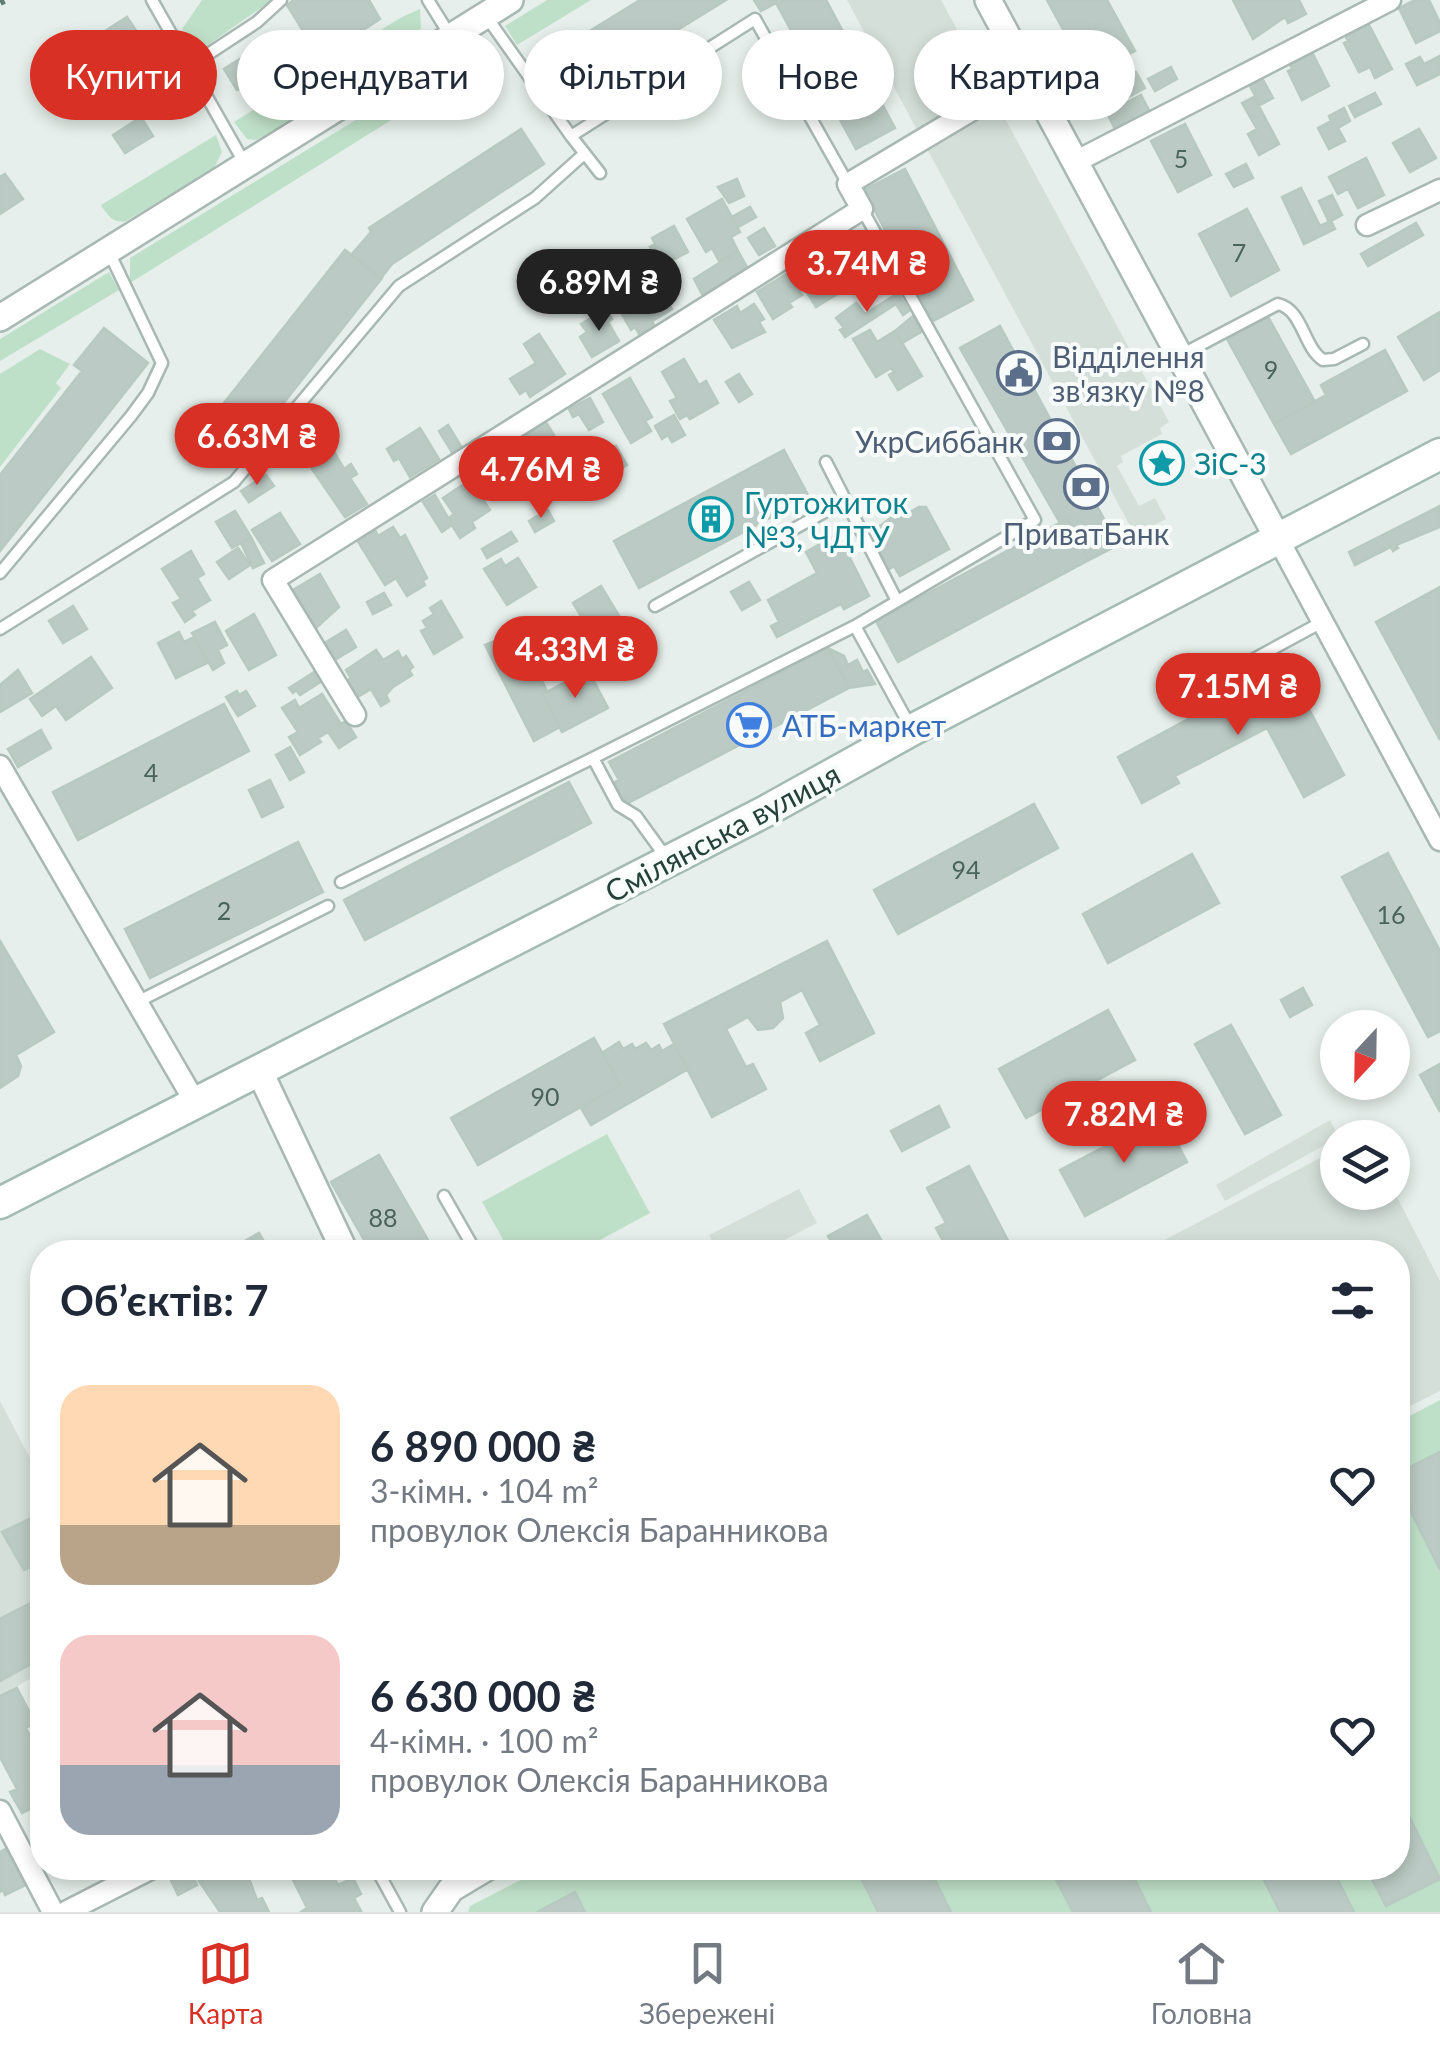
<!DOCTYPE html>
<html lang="uk">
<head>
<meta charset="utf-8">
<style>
  body { margin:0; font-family:Lato,sans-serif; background:#f2f2f3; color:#1f2937; height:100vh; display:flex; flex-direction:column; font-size:38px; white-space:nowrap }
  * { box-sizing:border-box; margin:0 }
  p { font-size:32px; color:#747a83 }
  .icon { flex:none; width:55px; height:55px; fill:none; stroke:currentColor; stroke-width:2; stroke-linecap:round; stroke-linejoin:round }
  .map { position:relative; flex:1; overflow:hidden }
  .side { position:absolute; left:30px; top:1240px; width:1380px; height:640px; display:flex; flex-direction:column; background:#fff; border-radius:40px; box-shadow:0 5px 15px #0003 }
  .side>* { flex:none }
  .top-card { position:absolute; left:30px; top:30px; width:1380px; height:90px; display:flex; gap:20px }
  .needle { width:65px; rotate:202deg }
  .fabs { position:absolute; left:1320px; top:1010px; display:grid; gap:20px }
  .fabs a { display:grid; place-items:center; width:90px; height:90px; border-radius:50%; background:#fff; box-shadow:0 5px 15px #0003; font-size:50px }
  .price { position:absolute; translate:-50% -85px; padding:0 22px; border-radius:35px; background:#d93025; color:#fff; font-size:32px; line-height:65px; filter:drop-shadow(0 2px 5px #0008) }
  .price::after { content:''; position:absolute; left:50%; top:60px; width:30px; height:22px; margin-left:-15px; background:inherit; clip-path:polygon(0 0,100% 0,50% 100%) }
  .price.current { background:#222; color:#fff }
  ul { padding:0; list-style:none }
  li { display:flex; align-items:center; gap:30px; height:250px; padding:0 30px }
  li span { display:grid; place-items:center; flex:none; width:280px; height:200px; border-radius:30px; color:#555 }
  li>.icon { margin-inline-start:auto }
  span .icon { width:120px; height:120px; fill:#fffc; stroke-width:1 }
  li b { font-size:42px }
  h2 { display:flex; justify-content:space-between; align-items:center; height:120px; padding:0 30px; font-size:42px }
  .pill { padding:0 35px; border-radius:45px; background:#fff; box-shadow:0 5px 15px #0003; font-size:35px; line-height:90px }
  .pill.current { background:#d93025; color:#fff }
  .tabs { display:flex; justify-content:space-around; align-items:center; height:140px; border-top:2px solid #e0e1e3; background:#fff; font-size:28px; color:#747a83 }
  .tabs a { display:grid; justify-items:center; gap:5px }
  .tabs .current { color:#d93025 }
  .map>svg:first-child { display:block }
  .built { fill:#d4dfda }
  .green { fill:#bfe0c8 }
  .building { fill:#bbcac4; stroke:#b8c9c2; stroke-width:2.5 }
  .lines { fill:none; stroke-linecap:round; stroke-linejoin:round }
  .service-casing { stroke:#a8b8b2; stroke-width:15 }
  .minor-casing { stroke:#a8b8b2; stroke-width:25 }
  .tertiary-casing { stroke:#a8b8b2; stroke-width:30 }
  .secondary-casing { stroke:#a4bbb3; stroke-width:35 }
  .service { stroke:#fff; stroke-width:10 }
  .minor { stroke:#fff; stroke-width:20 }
  .tertiary { stroke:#fff; stroke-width:25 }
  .secondary { stroke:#fff; stroke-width:30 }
  .rail { stroke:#5f7d75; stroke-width:8; stroke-dasharray:20 10; stroke-linecap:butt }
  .labels { text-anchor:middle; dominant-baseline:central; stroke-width:8; stroke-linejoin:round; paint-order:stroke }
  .number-label { font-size:25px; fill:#4a645c }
  .service-label { font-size:30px; fill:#4e5e75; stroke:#f7fbf9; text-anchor:start }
  .culture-label { font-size:30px; fill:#0d838f; stroke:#f7fbf9; text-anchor:start }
  .shop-label { font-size:30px; fill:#366cbe; stroke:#f7fbf9; text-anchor:start }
  .street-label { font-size:30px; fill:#24423a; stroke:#f7fbf9 }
</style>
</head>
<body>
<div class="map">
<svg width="1440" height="1912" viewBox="0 0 1440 1912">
  <rect width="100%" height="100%" fill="#e6efeb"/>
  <!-- built -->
  <path class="built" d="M847 0H941L1169 422 1160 428 1162 434 1121 456 1123 462 1117 466 1139 506 1155 498 1166 519 1135 535Z
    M1330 1120 1339 1137 1225 1201 1216 1185Z
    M1337 1149 1338 1192H1392L1393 1189 1440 1281V1391L1398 1412V1252H1142Z
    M799 1189 817 1223 771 1247 774 1252H718L709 1235Z
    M0 1401 42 1481V1672L0 1696Z"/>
  <!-- green -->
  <path class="green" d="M202 0H272L195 54 182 29Z
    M547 0H591L517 45 505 26Z
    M420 9 421 28 407 48 269 134 256 140 247 139 234 122 400 18Z
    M472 49 481 64 130 283V258Z
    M216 135 222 152 214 168 126 221C113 224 107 215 101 205Z
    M109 272 119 290 0 361V339Z
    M40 349 70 364 56 383 61 388 0 467V374Z
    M607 1134 650 1213 578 1252H510L482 1202Z
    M1440 1400V1912H468L470 1906 544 1868H1398V1422Z"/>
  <!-- building -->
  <path class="building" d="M294 0H369L380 19 324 55 313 40 310 42 287 5Z
    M640 0H726L567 98 543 60Z
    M754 0H826L895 128 856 149 776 3 761 11Z
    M1047 0H1107L1135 51 1088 75Z
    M1233 0H1299L1306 14 1288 23 1285 17 1253 39Z
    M1415 0H1429L1440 23V31L1416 43 1399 8Z
    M127 17 147 47 119 64 132 85 103 104 90 83 63 100 44 70Z
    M1368 23 1392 69 1375 78 1370 67 1359 72 1344 43 1348 41 1345 35Z
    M279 34 294 56 237 90 224 69Z
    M1312 52 1329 86 1302 100 1288 71 1292 69 1289 63Z
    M1440 56V74L1417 85 1406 64 1420 57 1424 64Z
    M1171 67 1177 79 1155 91 1148 79Z
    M1136 72 1145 88 1114 105 1105 89Z
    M1261 76 1273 98 1260 105 1248 82Z
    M1375 93 1381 104 1355 117 1349 106Z
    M1141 95 1150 112 1116 131 1107 113Z
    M1254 97 1279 144 1259 155 1248 134 1257 129 1242 103Z
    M1344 108 1350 121 1338 128 1345 141 1329 149 1318 128 1331 121 1329 116Z
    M141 117 153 136 125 153 113 135Z
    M1185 124 1211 175 1178 192 1151 141Z
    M521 129 544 164 392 264 381 278 351 255 371 232 369 228Z
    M1419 129 1436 158 1410 172 1393 143Z
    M1366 158 1384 195 1358 208 1348 189 1338 194 1329 177Z
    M1246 164 1253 178 1234 187 1226 174Z
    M905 169 973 300 933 321 864 190Z
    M5 174 23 199 0 214V177Z
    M737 179 744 196 729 203 718 187Z
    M1301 188 1320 226 1331 221 1335 229 1304 244 1282 197Z
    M1332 195 1342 215 1329 222 1319 201Z
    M722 199 740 232 731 237 738 251 719 261 712 248 706 252 687 219Z
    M750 207 756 217 738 227 732 217Z
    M1247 209 1279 270 1231 296 1199 234Z
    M1416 223 1423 235 1368 266 1361 254Z
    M674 226 688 252 661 266 650 247 655 244 652 238Z
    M764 228 775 246 759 255 748 238Z
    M842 243 850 256 865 246 876 263 844 283 847 288 816 307 800 281 810 274 805 265Z
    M345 250 382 278 234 466 197 437Z
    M738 251 748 269 702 294 694 279Z
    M590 258 604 278 593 286 578 266Z
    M641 259 672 309 652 321 619 273Z
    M788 273 802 295 789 303 792 307 773 319 757 292Z
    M898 293 909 311 903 315 896 304 845 337 840 330 844 328 836 318 856 303 865 314Z
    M641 303 654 325 639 334 635 327 631 330 622 314Z
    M754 304 764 319 759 322 765 332 732 348 714 320 737 306 740 313Z
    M606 309 612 319 608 322 619 341 592 357 580 337 587 332 581 324Z
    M1440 312V370L1424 380 1398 337Z
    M1267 315 1315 402 1274 424 1226 337Z
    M913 316 921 332 902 343 895 331Z
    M1000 326 1118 545 1089 560 1067 519 1060 523 960 348Z
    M104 328 148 363 0 551V475L82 371 74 365Z
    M870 330 877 342 895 331 922 376 898 390 889 375 894 372 891 368 876 377 853 339Z
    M539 334 565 374 530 397 526 390 520 394 510 379 536 363 524 344Z
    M1385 350 1407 391 1291 454 1274 424 1326 395 1321 385Z
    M684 359 699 385 706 381 718 403 690 419 687 415 680 419 670 401 677 398 662 372Z
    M739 374 752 394 739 402 726 382Z
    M630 378 652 417 645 421 651 431 631 443 603 394Z
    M590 398 603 422 589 430 579 414 573 417 569 409Z
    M674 415 685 435 672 442 668 435 662 439 655 426Z
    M545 421 554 435 545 441 567 474 545 489 531 469 524 473 509 450Z
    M448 425 462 448 453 454 439 431Z
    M420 428 439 459 410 477 399 458 394 461 387 449Z
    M330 445 344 469 351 464 357 474 350 478 367 504 345 517 306 460Z
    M616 446 627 465 604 478 595 462 610 454 608 450Z
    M784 450 809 497 639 588 614 541Z
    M266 475 274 486 249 502 241 491Z
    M470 480 490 510 472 522 475 528 460 538 448 519 454 514 443 498Z
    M435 495 452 525 442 532 423 502Z
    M1440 506V527L1396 545 1398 548 1393 551 1391 547 1355 565 1349 552Z
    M919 507H926L949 549 900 576 894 566 888 570 868 535 892 517 894 521Z
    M548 510 554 521 535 532 529 521Z
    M235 511 251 537 232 548 216 522Z
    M280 513 300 544 272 561 252 530Z
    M1067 519 1089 560 898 662 876 621Z
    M393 527 400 538 405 535 427 578 423 581 425 585 407 596 396 578 385 585 357 540 375 530 378 536Z
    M511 532 517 541 487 558 482 549Z
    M838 534 869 596 844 609 841 604 777 637 771 626 779 622 768 600 817 573 806 552Z
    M251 537 264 563 253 568 241 543Z
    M238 548 250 565 229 579 217 562Z
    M191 551 204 574 197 578 210 600 192 611 195 615 185 622 173 603 181 599 162 569Z
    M518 558 536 587 507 605 484 569 501 559 505 566Z
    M320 574 339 607 316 628 293 590Z
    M749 582 760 600 742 610 731 592Z
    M601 586 621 619 601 631 599 627 579 638 573 628 584 621 573 603Z
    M1440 587V740L1376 622Z
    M384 593 391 605 373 614 367 602Z
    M441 601 462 637 434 654 421 631 427 628 423 621 434 614 430 608Z
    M73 606 87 629 63 643 49 621Z
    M254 614 276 655 249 670 226 631Z
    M215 622 227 645 218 650 224 663 213 670 192 633Z
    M621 627 630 639 609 653 601 640Z
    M346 630 356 647 333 661 323 644Z
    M179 632 184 642 194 637 207 663 176 678 158 643Z
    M517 632 547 691 543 694 560 727 534 741 485 645Z
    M569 643 583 669 572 677 555 653Z
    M828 648 849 688 628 803 626 799 622 801 613 783 619 780 609 762Z
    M828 648 844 656 848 665 857 660 863 672 867 670 875 684 849 688Z
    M376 650 383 660 398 651 402 659 406 656 413 667 409 670 412 675 393 687 386 695 389 701 381 706 371 689 356 698 346 681 351 678 346 670Z
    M91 657 112 688 66 720 56 706 42 716 30 699Z
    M1286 666 1344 775 1304 797 1267 728 1175 776 1179 783 1142 803 1118 757Z
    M319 669 325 679 300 695 296 690 293 693 289 688Z
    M18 670 32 693 0 712V685Z
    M588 670 608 708 562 732 543 694Z
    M237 691 239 695 246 691 255 706 238 716 226 697Z
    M322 694 341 724 318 738 321 742 300 755 289 737 298 732 282 708 295 700 299 708Z
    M224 704 249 751 78 840 53 792Z
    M346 721 356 737 339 748 328 732Z
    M41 730 51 748 18 767 8 749Z
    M290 747 304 772 290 780 276 755Z
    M270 780 283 807 262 817 249 790Z
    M569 782 591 823 365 940 344 900Z
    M1034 804 1058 848 898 934 874 890Z
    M298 842 323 892 150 978 125 929Z
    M1388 853 1440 951V1031L1428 1037 1342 877Z
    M1192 854 1219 903 1108 963 1083 914Z
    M0 941 54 1032 16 1055 21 1066 18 1076 0 1088Z
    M827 941 874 1033 820 1061 806 1033 820 1025 802 990 780 1002 783 1018 773 1028 758 1030 748 1017 726 1029 746 1067 753 1064 766 1089 712 1117 664 1024Z
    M1303 988 1312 1005 1290 1017 1281 1000Z
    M1108 1010 1135 1060 1026 1118 999 1069Z
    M1231 1025 1281 1115 1245 1134 1195 1044Z
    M594 1038 620 1085 478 1165 451 1118Z
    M619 1042 623 1049 632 1044 635 1049 646 1043 651 1050 659 1045 662 1051 674 1044 688 1069 591 1125 581 1108 620 1085 602 1053Z
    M1440 1064V1112L1420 1075Z
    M939 1106 949 1127 902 1151 891 1131Z
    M1163 1116 1187 1162 1085 1216 1060 1170Z
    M379 1155 435 1252H371L331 1182Z
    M969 1166 1014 1252H949L936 1228 946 1223 927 1188Z
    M867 1215 888 1252H837L828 1236Z
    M259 1233 270 1252H225Z
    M1440 1452V1570L1398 1486V1473Z
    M42 1513V1561L24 1570 2 1532Z
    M42 1597V1658L0 1681V1619Z
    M17 1688 35 1723 26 1728 42 1759V1803L22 1813 10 1792 17 1789 0 1757V1696Z
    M1398 1793 1440 1879 1386 1906 1366 1868H1398Z
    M13 1845 32 1882 5 1895 3 1890 0 1892V1852Z
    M177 1868H189L197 1885 178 1895 167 1872Z
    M226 1868H245L257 1900 262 1898 269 1912H220L199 1881Z
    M287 1868H329L338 1885 353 1878 361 1894 354 1898 361 1911 301 1912 307 1908Z
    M856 1868H929L951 1912H878Z
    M1050 1868H1129L1151 1912H1073Z
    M1258 1868H1332L1354 1912H1280Z
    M575 1892 585 1912H537Z"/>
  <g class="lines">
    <!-- service casing -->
    <g class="service-casing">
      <path id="service" d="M152 0 245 164
        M428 0 451 37
        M486 16 571 136 755 19 848 184
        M190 66 257 22 281 0
        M571 136 600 173
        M862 209 1035 520 855 626 910 726
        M1181 355 1278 304C1303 310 1303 347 1323 360L1334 359 1363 344
        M826 462 897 601
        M0 573 131 416 148 393 162 363 109 252
        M655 606 846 500
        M0 629 234 482 399 286 535 198 584 154
        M1221 677 1322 622
        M593 758 855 626
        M341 882 593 758 618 805 636 816 665 856
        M139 1001 328 906
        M444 1196 476 1252
        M376 1868 400 1912"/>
    </g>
    <!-- minor casing -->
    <g class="minor-casing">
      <path id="minor" d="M1075 162 1390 0
        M1367 225 1440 190
        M1277 537 1440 840
        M355 715 273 580 862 209 848 184 1029 76
        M0 766 195 1102
        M0 1811 53 1912
        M66 1912 152 1868"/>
    </g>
    <!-- tertiary casing -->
    <g class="tertiary-casing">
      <path id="tertiary" d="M988 0 1277 537
        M0 318 510 0
        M259 1070 345 1252
        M435 1912 451 1889 486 1868"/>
    </g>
    <!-- secondary casing -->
    <g class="secondary-casing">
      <path id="secondary" d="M0 1203 766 811 912 730 1440 454"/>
    </g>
    <!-- service -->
    <use href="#service" class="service"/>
    <!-- minor -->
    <use href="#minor" class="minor"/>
    <!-- tertiary -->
    <use href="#tertiary" class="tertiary"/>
    <!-- secondary -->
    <use href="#secondary" class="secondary"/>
    <!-- rail -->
    <path class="rail" d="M0 2 4 0"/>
  </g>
  <!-- icons -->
  <defs>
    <g id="civic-ring" transform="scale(2.25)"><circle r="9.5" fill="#f7fbf9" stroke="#5c6f8a" stroke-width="1.5"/><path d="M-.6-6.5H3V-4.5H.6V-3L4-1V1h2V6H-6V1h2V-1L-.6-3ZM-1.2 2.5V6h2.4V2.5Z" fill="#5c6f8a"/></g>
    <g id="bank-ring" transform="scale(2.25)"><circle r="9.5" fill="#f7fbf9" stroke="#5c6f8a" stroke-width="1.5"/><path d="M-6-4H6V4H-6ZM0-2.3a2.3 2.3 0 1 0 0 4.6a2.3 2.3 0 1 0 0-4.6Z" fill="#5c6f8a"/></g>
    <g id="sight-ring" transform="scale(2.25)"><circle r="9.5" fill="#f7fbf9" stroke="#0f9aa8" stroke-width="1.5"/><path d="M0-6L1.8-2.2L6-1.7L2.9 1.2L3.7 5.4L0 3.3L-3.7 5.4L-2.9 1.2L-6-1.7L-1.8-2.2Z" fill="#0f9aa8"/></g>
    <g id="building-ring" transform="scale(2.25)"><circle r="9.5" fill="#f7fbf9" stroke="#0f9aa8" stroke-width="1.5"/><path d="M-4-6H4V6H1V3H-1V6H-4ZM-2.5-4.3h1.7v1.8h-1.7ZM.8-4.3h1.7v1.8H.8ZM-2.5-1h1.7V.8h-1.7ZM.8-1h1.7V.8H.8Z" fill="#0f9aa8"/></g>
    <g id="supermarket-ring" transform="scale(2.25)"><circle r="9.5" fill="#f7fbf9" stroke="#3f7fe0" stroke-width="1.5"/><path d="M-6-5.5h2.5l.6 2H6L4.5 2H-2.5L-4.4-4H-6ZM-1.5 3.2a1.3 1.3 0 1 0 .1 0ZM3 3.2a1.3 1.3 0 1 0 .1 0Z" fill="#3f7fe0"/></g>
  </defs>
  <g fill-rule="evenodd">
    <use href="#civic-ring" x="1019" y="373"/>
    <use href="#bank-ring" x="1057" y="441"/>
    <use href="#sight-ring" x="1162" y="463"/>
    <use href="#bank-ring" x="1086" y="487"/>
    <use href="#building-ring" x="711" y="519"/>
    <use href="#supermarket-ring" x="749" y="725"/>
  </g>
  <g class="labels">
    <!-- number labels -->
    <g class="number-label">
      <text x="1181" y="158">5</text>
      <text x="1239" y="252">7</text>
      <text x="1271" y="369">9</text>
      <text x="151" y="772">4</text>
      <text x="966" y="869">94</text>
      <text x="224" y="910">2</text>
      <text x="1391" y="914">16</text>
      <text x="545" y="1096">90</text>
      <text x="383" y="1217">88</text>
    </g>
    <!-- service labels -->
    <g class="service-label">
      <text x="1052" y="356">Відділення<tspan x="1052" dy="34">зв'язку №8</tspan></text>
      <text x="1024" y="441" text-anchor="end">УкрСиббанк</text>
      <text x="1086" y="533" text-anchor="middle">ПриватБанк</text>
    </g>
    <!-- culture labels -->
    <g class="culture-label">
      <text x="1194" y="463">ЗіС-3</text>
      <text x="744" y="502">Гуртожиток<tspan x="744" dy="34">№3, ЧДТУ</tspan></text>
    </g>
    <!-- shop labels -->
    <g class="shop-label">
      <text x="782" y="725">АТБ-маркет</text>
    </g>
    <!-- street labels -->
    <g class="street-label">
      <text transform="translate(722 832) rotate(-28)">Смілянська вулиця</text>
    </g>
  </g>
</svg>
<div class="fabs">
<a><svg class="needle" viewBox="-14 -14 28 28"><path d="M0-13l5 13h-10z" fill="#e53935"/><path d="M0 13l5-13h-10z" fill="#747a83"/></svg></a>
<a><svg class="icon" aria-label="layers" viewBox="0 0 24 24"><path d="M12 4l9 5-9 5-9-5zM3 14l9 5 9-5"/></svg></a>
</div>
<b class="price" style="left:867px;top:315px">3.74M ₴</b>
<b class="price current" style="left:599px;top:334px">6.89M ₴</b>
<b class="price" style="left:257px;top:488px">6.63M ₴</b>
<b class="price" style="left:541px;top:521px">4.76M ₴</b>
<b class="price" style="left:575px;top:701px">4.33M ₴</b>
<b class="price" style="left:1238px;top:738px">7.15M ₴</b>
<b class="price" style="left:1124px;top:1166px">7.82M ₴</b>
<div class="top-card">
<a class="pill current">Купити</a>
<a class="pill">Орендувати</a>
<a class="pill">Фільтри</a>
<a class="pill">Нове</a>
<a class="pill">Квартира</a>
</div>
<section class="side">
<h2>Об’єктів: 7<svg class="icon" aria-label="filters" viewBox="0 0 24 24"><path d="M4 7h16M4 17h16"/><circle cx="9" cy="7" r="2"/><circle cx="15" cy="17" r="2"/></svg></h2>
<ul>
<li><span style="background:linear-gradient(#ffd9b3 70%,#b9a48a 0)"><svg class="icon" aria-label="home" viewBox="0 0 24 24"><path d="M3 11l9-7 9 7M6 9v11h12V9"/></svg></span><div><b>6 890 000 ₴</b><p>3-кімн. · 104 m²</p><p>провулок Олексія Баранникова</p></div><svg class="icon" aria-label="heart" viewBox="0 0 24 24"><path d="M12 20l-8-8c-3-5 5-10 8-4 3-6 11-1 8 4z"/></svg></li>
<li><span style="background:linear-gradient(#f6c9c9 65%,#9aa5b1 0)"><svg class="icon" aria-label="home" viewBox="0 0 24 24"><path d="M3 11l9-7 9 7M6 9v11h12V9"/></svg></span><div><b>6 630 000 ₴</b><p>4-кімн. · 100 m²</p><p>провулок Олексія Баранникова</p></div><svg class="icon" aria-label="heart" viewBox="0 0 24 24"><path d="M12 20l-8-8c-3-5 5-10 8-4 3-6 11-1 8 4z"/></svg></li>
</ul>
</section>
</div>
<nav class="tabs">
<a class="current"><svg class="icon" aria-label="map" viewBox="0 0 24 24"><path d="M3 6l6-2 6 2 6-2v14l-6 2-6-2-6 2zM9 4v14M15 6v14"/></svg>Карта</a>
<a><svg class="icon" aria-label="saved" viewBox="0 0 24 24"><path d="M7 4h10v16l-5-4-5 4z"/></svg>Збережені</a>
<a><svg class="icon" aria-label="home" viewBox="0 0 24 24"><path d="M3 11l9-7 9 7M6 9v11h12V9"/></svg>Головна</a>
</nav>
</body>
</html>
